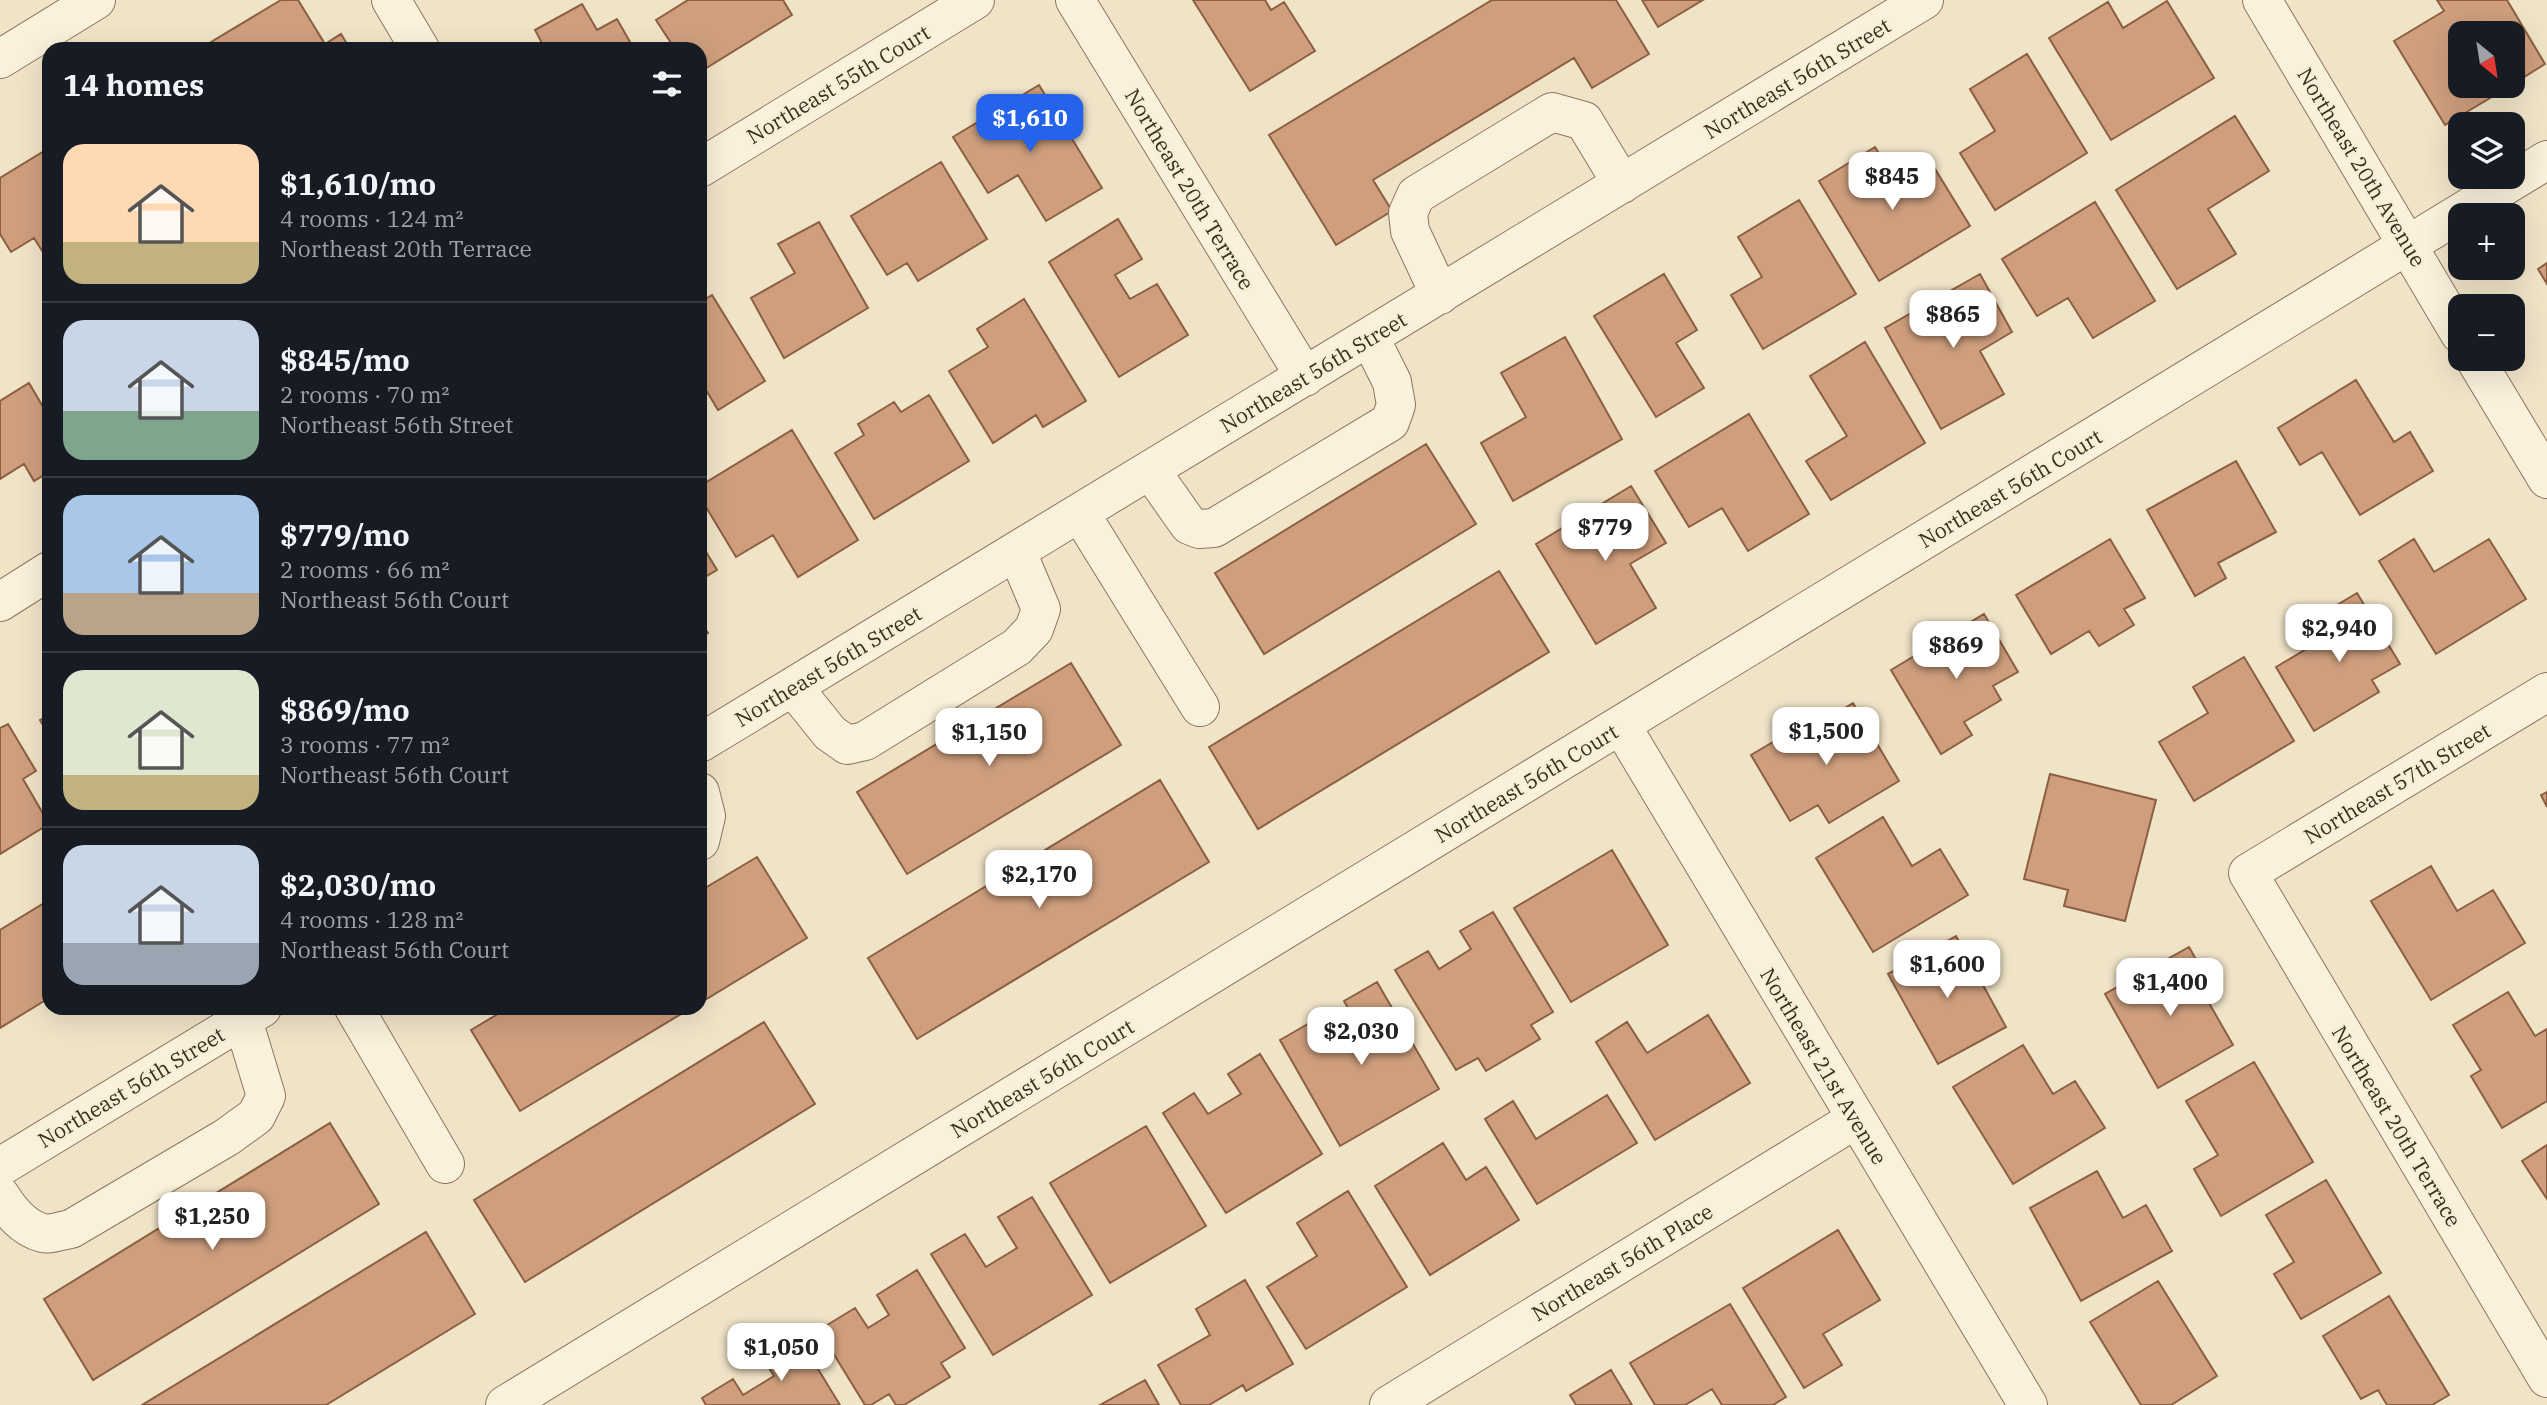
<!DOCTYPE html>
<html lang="en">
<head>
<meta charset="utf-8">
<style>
  body { margin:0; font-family:"IBM Plex Serif",serif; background:#20242c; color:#f1f3f6; height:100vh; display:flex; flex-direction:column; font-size:26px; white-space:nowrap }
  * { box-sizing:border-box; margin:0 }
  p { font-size:23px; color:#9ea1a6 }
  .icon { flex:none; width:38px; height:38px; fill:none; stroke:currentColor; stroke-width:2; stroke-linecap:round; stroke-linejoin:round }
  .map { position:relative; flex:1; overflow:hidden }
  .panel { position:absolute; left:42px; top:42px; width:665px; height:973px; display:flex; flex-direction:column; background:#171b24; border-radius:21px; box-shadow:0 7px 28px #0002 }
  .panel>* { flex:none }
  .needle { width:46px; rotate:150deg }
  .controls { position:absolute; left:2448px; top:21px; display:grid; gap:14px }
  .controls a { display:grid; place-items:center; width:77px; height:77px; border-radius:14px; background:#171b24; box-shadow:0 7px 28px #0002; font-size:35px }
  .price { position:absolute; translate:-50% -60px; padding:0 16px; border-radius:14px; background:#fff; color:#222; font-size:23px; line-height:46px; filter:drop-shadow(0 2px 4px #0008) }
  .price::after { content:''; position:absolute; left:50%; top:42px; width:21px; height:16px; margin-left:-10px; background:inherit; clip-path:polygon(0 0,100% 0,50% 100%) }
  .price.current { background:#2563eb; color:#fff }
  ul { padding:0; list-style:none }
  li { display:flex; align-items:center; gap:21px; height:175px; padding:0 21px }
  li+li { border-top:2px solid #363941 }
  li span { display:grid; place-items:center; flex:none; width:196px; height:140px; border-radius:21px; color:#555 }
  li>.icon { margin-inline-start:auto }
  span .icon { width:84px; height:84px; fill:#fffc; stroke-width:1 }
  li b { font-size:30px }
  h2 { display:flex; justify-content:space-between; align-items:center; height:84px; padding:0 21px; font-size:30px }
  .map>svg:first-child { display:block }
  .building { fill:#cf9f7d; stroke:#8d5f41; stroke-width:2 }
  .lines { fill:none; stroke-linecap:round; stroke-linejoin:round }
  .minor-casing { stroke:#8d765c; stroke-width:40 }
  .minor { stroke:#faf1dc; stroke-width:38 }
  .labels { text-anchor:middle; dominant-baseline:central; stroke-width:5; stroke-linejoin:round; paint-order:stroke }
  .street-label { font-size:21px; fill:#3d2e20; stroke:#f7eed8 }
</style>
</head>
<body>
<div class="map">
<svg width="2547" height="1405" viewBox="0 0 2547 1405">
  <rect width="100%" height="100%" fill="#f0e4c8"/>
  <!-- building -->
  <path class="building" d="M281 0H298L325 44 341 34 350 49H209L206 45Z
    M688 0H783L792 15 700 72V49H675L656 20Z
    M1193 0H1265L1271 10 1284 2 1315 51 1250 91Z
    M1492 0H1616L1649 54 1592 88 1574 58 1373 180 1392 211 1336 245 1269 135Z
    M1642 0H1703L1658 27Z
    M2437 0H2507L2545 64 2513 84V33H2460V86H2510L2445 125 2394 41 2444 11Z
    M2167 1 2214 78 2111 140 2049 38 2108 2 2123 28Z
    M582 4 597 30 617 19 634 49H545L535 30Z
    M2027 54 2087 153 1995 210 1960 153 1995 131 1970 89Z
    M1039 85 1102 188 1046 221 1018 175 988 193 953 137Z
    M2235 116 2269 171 2208 209 2236 254 2177 289 2116 190Z
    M1875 147 1901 190 1935 169 1970 226 1879 281 1819 181Z
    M49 148V255L46 257 34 238 11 252 0 234V178Z
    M941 162 987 239 918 281 907 263 887 275 851 216Z
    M1799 200 1856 294 1763 349 1731 295 1762 277 1738 237Z
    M2095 202 2155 301 2093 338 2068 298 2037 316 2002 259Z
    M1118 219 1142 259 1115 275 1130 299 1157 284 1188 335 1119 377 1049 262Z
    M819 222 868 308 784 358 751 298 795 273 778 244Z
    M2547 263V284L2538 269Z
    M1664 274 1697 330 1676 343 1704 388 1656 417 1594 316Z
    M1980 274 2012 332 1980 351 2004 394 1941 429 1885 328Z
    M712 295 765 381 718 410 700 380V302Z
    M1024 299 1086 401 1043 427 1036 415 993 443 949 371 988 347 977 329Z
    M1565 337 1622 439 1513 501 1481 443 1526 417 1501 373Z
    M1865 342 1925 443 1831 500 1806 461 1847 436 1810 376Z
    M2356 380 2394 442 2410 432 2433 471 2360 515 2322 452 2300 465 2278 428Z
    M29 383 49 417V472L34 481 24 464 0 479V401Z
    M929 395 969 461 874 519 835 453 864 435 858 424 894 402 901 412Z
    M1749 414 1809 514 1748 551 1722 508 1689 527 1655 471Z
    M792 430 858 540 798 577 773 535 736 557 700 497V486Z
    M1426 444 1476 524 1264 654 1215 573Z
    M2236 461 2276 532 2218 563 2226 578 2195 596 2147 510Z
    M1631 486 1666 543 1630 564 1656 608 1596 644 1536 544Z
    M2110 539 2145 598 2124 609 2134 625 2099 646 2089 631 2051 654 2016 595Z
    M2414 539 2434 572 2489 539 2526 599 2436 654 2379 561Z
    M700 542 717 570 700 580Z
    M1499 571 1549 652 1258 829 1209 747Z
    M2357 593 2400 664 2372 680 2379 692 2314 731 2276 667 2323 639 2312 620Z
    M1984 614 2018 672 1993 686 2001 700 1964 722 1972 735 1941 754 1891 670Z
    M700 621 708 633 700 638Z
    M2244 657 2294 741 2194 801 2159 742 2208 713 2193 687Z
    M1071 663 1121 745 907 874 857 792Z
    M1853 703 1899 781 1829 823 1818 805 1790 821 1751 755 1785 735 1789 741Z
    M49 715V735L40 720Z
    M8 724 36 771 23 779 49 824 0 854V728Z
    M2050 774 2156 800 2125 921 2064 906 2068 890 2024 879Z
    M1160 780 1209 862 917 1039 868 958Z
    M2547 792V807L2541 795Z
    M1883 817 1912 866 1940 849 1968 895 1873 952 1816 858Z
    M1612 850 1668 945 1571 1002 1514 908Z
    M757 857 807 938 700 1003V891Z
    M2431 866 2457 911 2493 890 2525 943 2431 1000 2371 901Z
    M49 900V998L0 1028V930Z
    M1493 912 1553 1012 1531 1025 1540 1039 1486 1071 1478 1058 1456 1070 1395 970 1428 951 1439 969 1471 949 1460 931Z
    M1956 936 2006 1027 1938 1064 1888 974Z
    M2189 947 2206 977 2197 982 2233 1045 2158 1088 2105 994Z
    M1377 982 1439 1089 1340 1146 1280 1040 1313 1021 1324 1040 1356 1022 1344 1001Z
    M2508 992 2535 1036 2547 1029V1101L2502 1128 2471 1076 2481 1070 2453 1025Z
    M508 1008H691L520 1111 471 1030Z
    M1708 1015 1750 1083 1655 1140 1596 1042 1627 1022 1647 1053Z
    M764 1022 815 1104 525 1282 474 1200Z
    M2023 1045 2053 1094 2075 1081 2105 1128 2013 1184 1953 1087Z
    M1260 1054 1322 1154 1226 1213 1163 1113 1194 1093 1208 1114 1241 1094 1228 1074Z
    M2254 1062 2313 1162 2221 1216 2194 1169 2218 1155 2186 1101Z
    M1607 1095 1637 1143 1537 1204 1485 1119 1513 1101 1536 1139Z
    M330 1123 379 1204 93 1380 44 1299Z
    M1146 1126 1206 1226 1110 1283 1050 1183Z
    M1443 1143 1466 1180 1486 1167 1519 1220 1430 1275 1375 1186Z
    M2547 1145V1199L2522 1161Z
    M2097 1171 2123 1218 2146 1205 2172 1251 2081 1301 2030 1208Z
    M2326 1180 2381 1273 2301 1319 2274 1274 2294 1262 2266 1215Z
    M1348 1191 1407 1287 1306 1349 1267 1287 1317 1256 1297 1223Z
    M1032 1197 1092 1295 993 1355 931 1254 965 1234 986 1267 1017 1248 998 1217Z
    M1838 1230 1880 1300 1823 1334 1842 1365 1804 1388 1743 1288Z
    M426 1232 475 1314 326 1405H142Z
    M917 1270 965 1348 941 1363 950 1377 904 1405H896L889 1394 871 1405H865L819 1330 855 1308 868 1328 889 1315 877 1295Z
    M1245 1280 1293 1364 1246 1391 1243 1385 1209 1405H1181L1158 1365 1210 1335 1196 1309Z
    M2158 1281 2217 1376 2171 1405H2141L2090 1322Z
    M2389 1296 2449 1395 2432 1405H2387L2378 1390 2361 1399 2323 1336Z
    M1730 1304 1786 1397 1773 1405H1722L1712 1389 1685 1405H1655L1630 1363Z
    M799 1338 840 1405H706L702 1398 733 1379 743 1395 774 1376 764 1360Z
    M1611 1370 1632 1405H1576L1570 1395Z
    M1145 1380 1159 1405H1100Z"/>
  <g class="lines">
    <!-- minor casing -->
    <g class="minor-casing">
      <path id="minor" d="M391 0 420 49
        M1075 0 1305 377
        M2262 0 2460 334
        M0 59 96 0
        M700 168 975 0
        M1440 295 1410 231 1408 213 1416 195 1552 112 1584 121 1622 184
        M2475 359 2547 479
        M1151 471 1189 525 1199 529 1214 528 1390 422 1396 405 1392 382 1370 338
        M1080 513 1200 707
        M0 602 49 571
        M793 687 830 733 847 745 865 741 1017 647 1034 629 1041 609 1017 552
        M2547 692 2248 873 2547 1378
        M1621 725 2028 1405
        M700 743 1924 0
        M700 792 706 816 700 841
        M354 1008 445 1164
        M0 1167 262 1008
        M0 1195C10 1211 23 1228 43 1233 51 1235 63 1230 71 1229L227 1137 256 1116 266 1096 243 1020
        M505 1405 2547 160
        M1389 1405 1856 1119"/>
    </g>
    <!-- minor -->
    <use href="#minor" class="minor"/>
  </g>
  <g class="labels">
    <!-- street labels -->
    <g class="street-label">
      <text transform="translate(1797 78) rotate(-31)">Northeast 56th Street</text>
      <text transform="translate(838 84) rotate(-31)">Northeast 55th Court</text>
      <text transform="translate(2362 167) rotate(59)">Northeast 20th Avenue</text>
      <text transform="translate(1190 189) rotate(59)">Northeast 20th Terrace</text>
      <text transform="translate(1313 372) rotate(-31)">Northeast 56th Street</text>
      <text transform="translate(2010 488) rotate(-31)">Northeast 56th Court</text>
      <text transform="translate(828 666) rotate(-31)">Northeast 56th Street</text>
      <text transform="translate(1526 783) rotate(-31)">Northeast 56th Court</text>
      <text transform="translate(2397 783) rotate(-31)">Northeast 57th Street</text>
      <text transform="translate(1824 1066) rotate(59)">Northeast 21st Avenue</text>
      <text transform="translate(1042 1078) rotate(-31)">Northeast 56th Court</text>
      <text transform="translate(131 1087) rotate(-31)">Northeast 56th Street</text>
      <text transform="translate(2397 1126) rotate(59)">Northeast 20th Terrace</text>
      <text transform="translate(1622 1262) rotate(-31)">Northeast 56th Place</text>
    </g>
  </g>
</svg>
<div class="controls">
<a><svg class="needle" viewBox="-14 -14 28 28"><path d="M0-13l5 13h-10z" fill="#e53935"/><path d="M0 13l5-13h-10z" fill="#9ea1a6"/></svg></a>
<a><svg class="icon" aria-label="layers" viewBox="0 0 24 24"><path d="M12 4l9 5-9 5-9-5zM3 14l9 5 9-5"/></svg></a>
<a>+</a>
<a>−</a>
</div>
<b class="price current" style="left:1030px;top:154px">$1,610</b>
<b class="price" style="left:1892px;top:212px">$845</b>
<b class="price" style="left:1953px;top:350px">$865</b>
<b class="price" style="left:1605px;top:563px">$779</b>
<b class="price" style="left:2339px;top:664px">$2,940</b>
<b class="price" style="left:1956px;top:681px">$869</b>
<b class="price" style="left:1826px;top:767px">$1,500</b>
<b class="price" style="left:989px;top:768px">$1,150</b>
<b class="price" style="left:1039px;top:910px">$2,170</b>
<b class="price" style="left:1947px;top:1000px">$1,600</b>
<b class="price" style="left:2170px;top:1018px">$1,400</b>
<b class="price" style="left:1361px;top:1067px">$2,030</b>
<b class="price" style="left:212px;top:1252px">$1,250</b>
<b class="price" style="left:781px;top:1383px">$1,050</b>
<section class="panel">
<h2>14 homes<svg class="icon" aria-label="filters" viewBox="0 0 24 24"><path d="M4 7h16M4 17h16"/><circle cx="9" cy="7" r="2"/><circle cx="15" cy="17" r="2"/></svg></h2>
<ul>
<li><span style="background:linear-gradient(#ffd9b3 70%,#c2b280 0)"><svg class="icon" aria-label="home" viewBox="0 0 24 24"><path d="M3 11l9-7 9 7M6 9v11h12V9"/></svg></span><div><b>$1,610/mo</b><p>4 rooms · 124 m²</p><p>Northeast 20th Terrace</p></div></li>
<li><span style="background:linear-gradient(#c9d6e8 65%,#7fa58c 0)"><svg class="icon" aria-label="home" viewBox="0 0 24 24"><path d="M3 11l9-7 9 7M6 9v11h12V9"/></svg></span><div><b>$845/mo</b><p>2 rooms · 70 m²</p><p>Northeast 56th Street</p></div></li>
<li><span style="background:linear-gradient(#a9c7e8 70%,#b9a48a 0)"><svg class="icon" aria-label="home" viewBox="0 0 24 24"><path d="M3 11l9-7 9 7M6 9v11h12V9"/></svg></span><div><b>$779/mo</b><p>2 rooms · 66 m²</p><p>Northeast 56th Court</p></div></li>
<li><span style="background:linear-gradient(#dfe7d0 75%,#c2b280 0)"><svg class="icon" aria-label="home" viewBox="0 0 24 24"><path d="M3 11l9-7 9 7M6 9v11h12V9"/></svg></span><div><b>$869/mo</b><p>3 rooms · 77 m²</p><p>Northeast 56th Court</p></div></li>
<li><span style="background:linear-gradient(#c9d6e8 70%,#9aa5b1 0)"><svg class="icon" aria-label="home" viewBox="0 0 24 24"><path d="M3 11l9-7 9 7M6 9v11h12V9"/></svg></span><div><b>$2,030/mo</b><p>4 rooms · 128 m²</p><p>Northeast 56th Court</p></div></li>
</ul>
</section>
</div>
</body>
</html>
